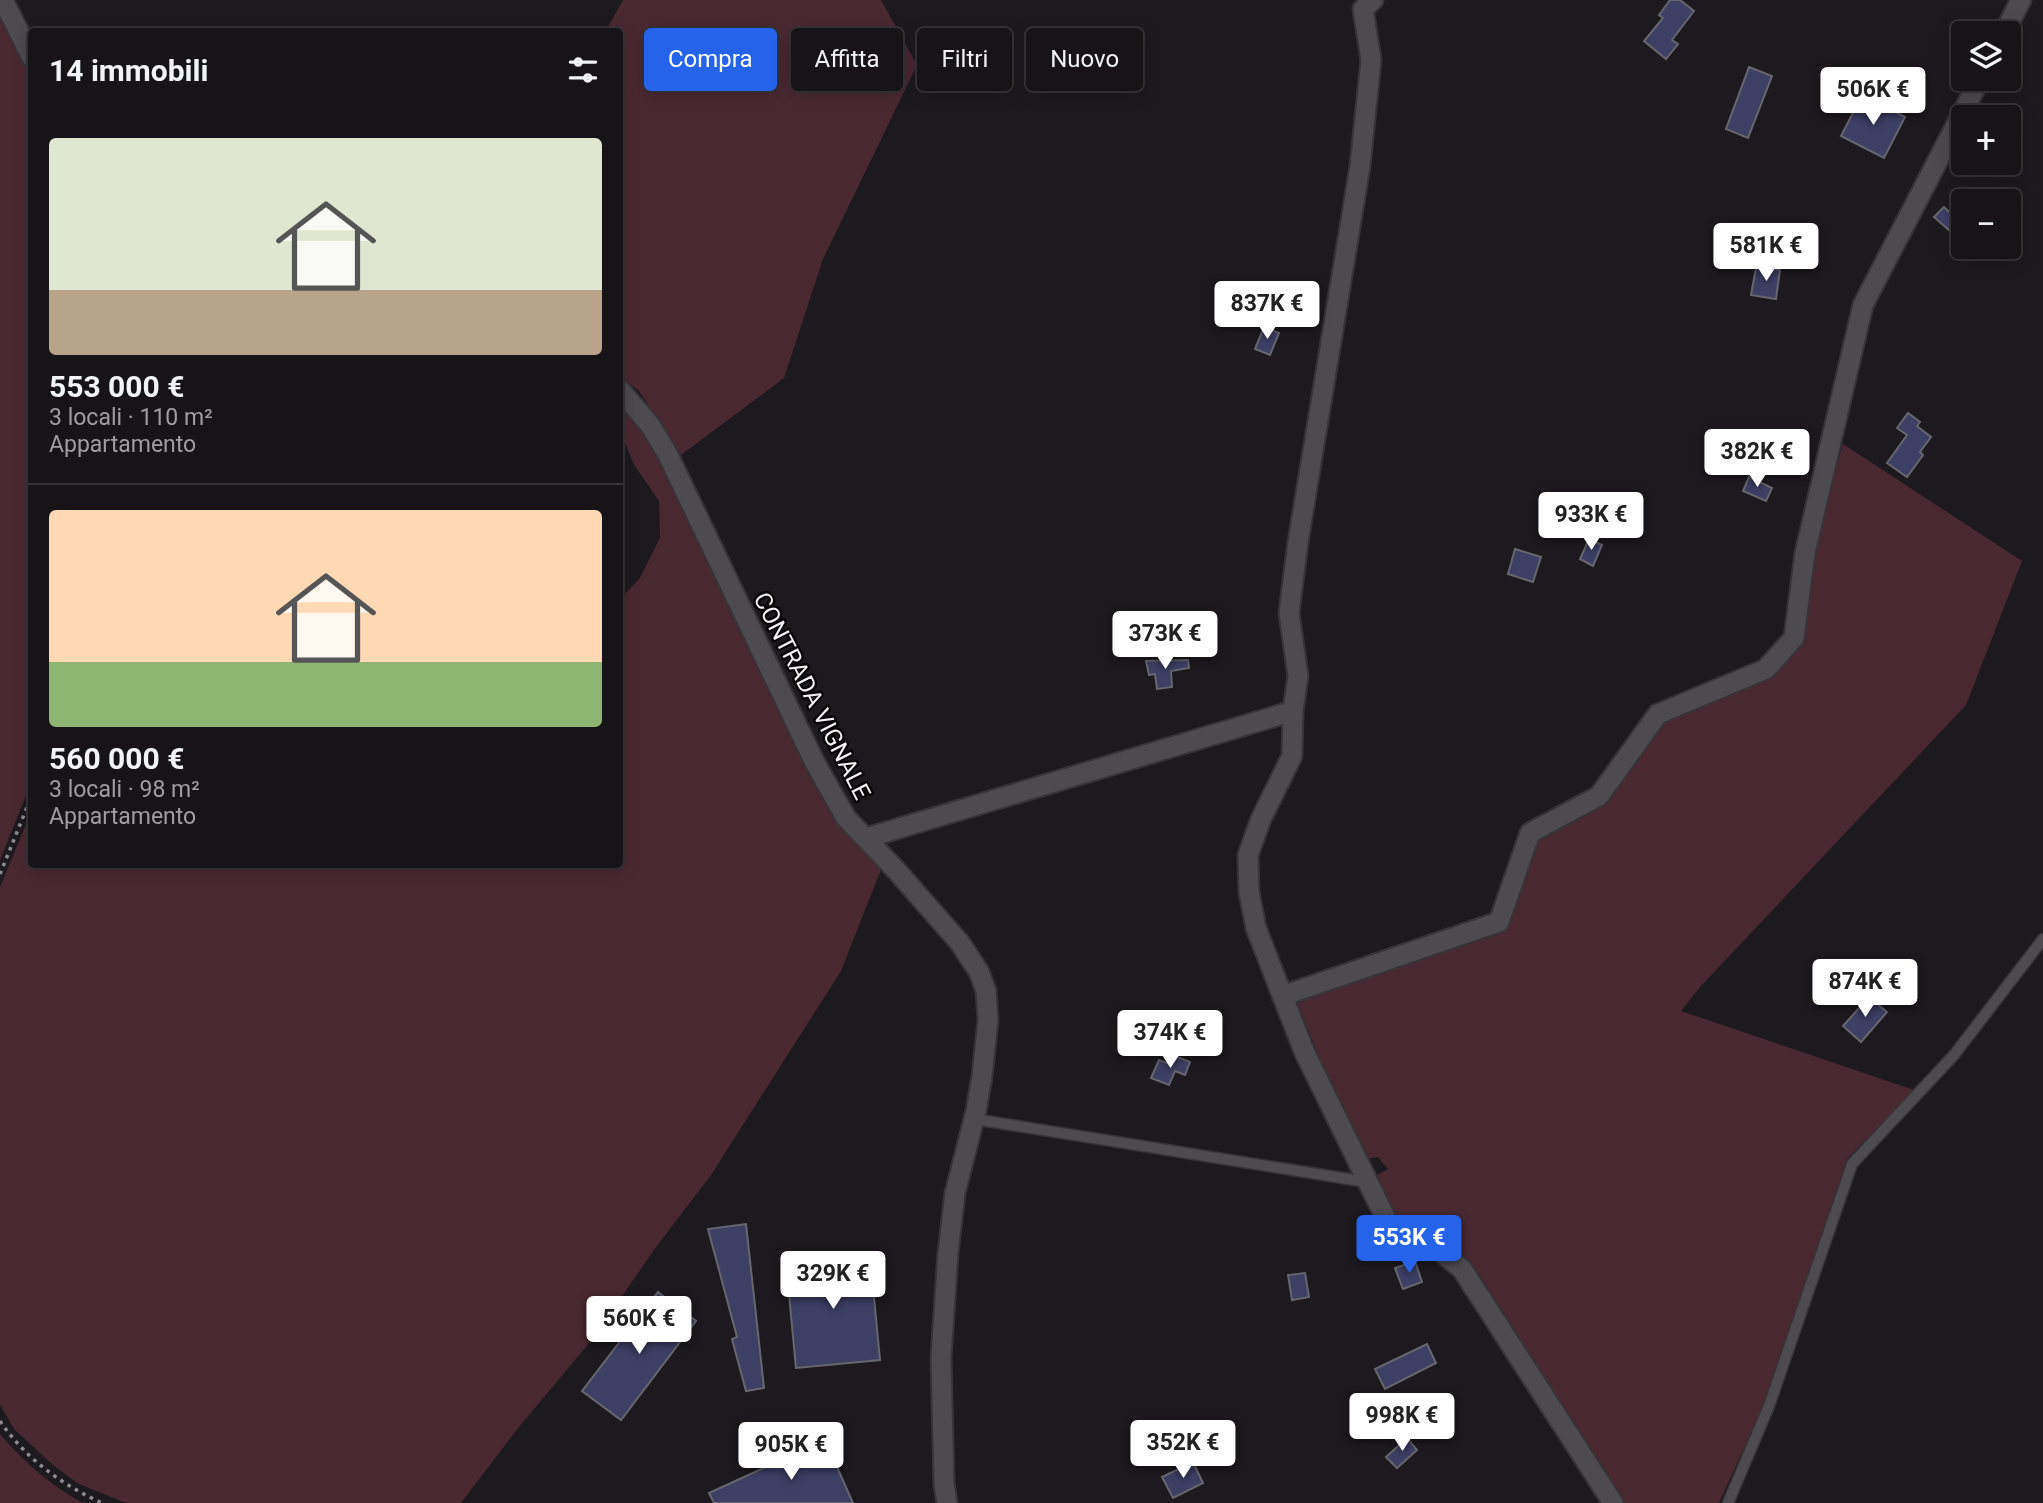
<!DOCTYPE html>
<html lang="it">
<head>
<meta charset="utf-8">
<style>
  body { margin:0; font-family:Roboto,sans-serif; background:#232124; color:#f1f3f6; height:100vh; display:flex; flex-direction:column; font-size:26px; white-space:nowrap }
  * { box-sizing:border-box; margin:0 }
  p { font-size:23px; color:#9e9ea1 }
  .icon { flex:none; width:38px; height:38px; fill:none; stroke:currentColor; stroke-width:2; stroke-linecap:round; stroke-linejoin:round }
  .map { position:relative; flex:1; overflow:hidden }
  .sheet { position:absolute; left:28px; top:28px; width:595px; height:840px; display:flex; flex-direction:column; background:#161417; border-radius:7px; box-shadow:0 4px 18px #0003,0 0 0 2px #353336 }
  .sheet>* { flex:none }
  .guide { position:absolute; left:644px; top:28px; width:665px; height:63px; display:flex; gap:14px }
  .controls { position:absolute; left:1951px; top:21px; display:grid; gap:14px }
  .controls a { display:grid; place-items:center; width:70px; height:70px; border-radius:7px; background:#161417; box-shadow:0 4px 18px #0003,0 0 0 2px #353336; font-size:35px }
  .price { position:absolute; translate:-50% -60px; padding:0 16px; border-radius:7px; background:#fff; color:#222; font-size:23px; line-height:46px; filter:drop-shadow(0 2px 4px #0008) }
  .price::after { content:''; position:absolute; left:50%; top:42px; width:21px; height:16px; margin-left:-10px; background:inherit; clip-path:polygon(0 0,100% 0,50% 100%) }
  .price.current { background:#2563eb; color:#fff }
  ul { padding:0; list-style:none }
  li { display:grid; align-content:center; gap:14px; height:371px; padding:0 21px }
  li+li { border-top:2px solid #353336 }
  li span { display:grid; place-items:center; height:217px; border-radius:7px; color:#555 }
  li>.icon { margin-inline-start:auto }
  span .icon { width:126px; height:126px; fill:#fffc; stroke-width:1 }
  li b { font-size:30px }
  h2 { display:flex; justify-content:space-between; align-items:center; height:84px; padding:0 21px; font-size:30px }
  .pill { padding:0 24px; border-radius:7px; background:#161417; box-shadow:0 4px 18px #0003,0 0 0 2px #353336; font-size:24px; line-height:63px }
  .pill.current { background:#2563eb; color:#fff }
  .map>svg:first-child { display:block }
  .green { fill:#4a2832 }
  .building { fill:#3e3f65; stroke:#66666d; stroke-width:2 }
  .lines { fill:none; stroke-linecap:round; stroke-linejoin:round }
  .lane-casing { stroke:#363438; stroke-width:13 }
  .street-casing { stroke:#363438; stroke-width:23 }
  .path { stroke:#8e8c90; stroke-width:3.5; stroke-dasharray:3.5 5; stroke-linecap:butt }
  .lane { stroke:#4d4a50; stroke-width:10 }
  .street { stroke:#4d4a50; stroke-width:19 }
  .labels { text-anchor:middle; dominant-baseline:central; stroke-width:5; stroke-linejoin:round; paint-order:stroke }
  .street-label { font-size:24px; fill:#f4f2f6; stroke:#070607 }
</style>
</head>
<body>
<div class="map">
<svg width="2043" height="1503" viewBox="0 0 2043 1503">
  <rect width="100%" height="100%" fill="#1d1a1f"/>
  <!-- green -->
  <path class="green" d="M623 0H881L917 65 823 259 784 378 681 455 639 391 620 376V32H605Z
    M0 7 32 73V781L0 860Z
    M620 405 638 424 662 463 808 774 841 825 880 863V872L841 971 711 1175 656 1247 591 1341 518 1428 461 1503H126L77 1483 53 1465 14 1429 0 1405V887L31 812 32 864H620V599L640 578 660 538 659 501 633 463 620 430Z
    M1843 444 2022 561 1966 705 1700 987 1681 1011 1914 1090 1847 1159 1761 1411 1719 1503H1624L1479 1274 1452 1246 1417 1232 1402 1222 1386 1204 1374 1177 1388 1169 1378 1157 1365 1159 1358 1154 1297 1002 1505 927 1537 837 1606 800 1664 715 1771 674 1799 639 1812 553Z
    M0 1434C23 1461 51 1486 83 1503H0Z"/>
  <!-- building -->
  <path class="building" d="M1670 0H1680L1694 11 1672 40 1678 44 1666 59 1644 41 1663 18 1659 15Z
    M1749 67 1772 76 1748 138 1726 129Z
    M1862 95 1905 117 1884 158 1841 136Z
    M1944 207 1959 221 1950 231 1934 217Z
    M1756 267 1780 270 1776 299 1751 295Z
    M1264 327 1279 333 1270 355 1255 349Z
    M1908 413 1920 422 1917 426 1931 437 1920 452 1923 455 1907 477 1887 463 1907 435 1897 428Z
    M1749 477 1772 488 1766 501 1743 491Z
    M1589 539 1602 545 1593 566 1580 559Z
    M1515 549 1541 557 1533 582 1508 574Z
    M1188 660 1189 668 1171 671 1172 687 1157 689 1155 674 1149 675 1146 661Z
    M1869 997 1887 1012 1861 1042 1843 1026Z
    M1173 1055 1190 1062 1185 1075 1175 1071 1169 1085 1151 1078 1159 1060 1169 1064Z
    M746 1224 764 1388 746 1391 732 1339 737 1337 708 1229Z
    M870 1255 880 1360 796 1368 786 1263Z
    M1415 1261 1422 1282 1403 1289 1395 1268Z
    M1305 1273 1309 1297 1292 1300 1288 1275Z
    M658 1292 696 1321 621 1420 582 1391Z
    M1427 1344 1436 1363 1385 1389 1375 1369Z
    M1407 1438 1417 1450 1397 1468 1386 1457Z
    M825 1440 853 1503H714L709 1493Z
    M1193 1462 1203 1483 1173 1498 1162 1477Z"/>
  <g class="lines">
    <!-- lane casing -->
    <g class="lane-casing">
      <path id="lane" d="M974 1119 1367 1182
        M1728 1503 1769 1406 1852 1164 1954 1055 2043 939"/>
    </g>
    <!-- street casing -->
    <g class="street-casing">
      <path id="street" d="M3 0 32 58
        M1373 0 1363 9 1371 60 1360 166 1298 542 1289 613 1298 676 1293 711 1292 756 1261 819 1248 855 1249 892 1256 928 1304 1051 1387 1221 1405 1235 1435 1247 1462 1269 1613 1503
        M2004 33 2021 0
        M620 390 650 425 667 453 814 761 846 818 896 870 960 943 979 972 986 991 988 1020 982 1076 976 1111 955 1193 948 1253 941 1358 944 1484 947 1503
        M866 838 1293 711
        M1282 996 1499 922 1530 833 1599 796 1658 714 1766 669 1794 638 1805 553 1863 305 1980 79"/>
    </g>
    <!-- path -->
    <path class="path" d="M0 874 32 795
      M0 1421C25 1458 62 1485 102 1503"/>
    <!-- lane -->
    <use href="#lane" class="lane"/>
    <!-- street -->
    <use href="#street" class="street"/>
  </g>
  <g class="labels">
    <!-- street labels -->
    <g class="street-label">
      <text transform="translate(812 696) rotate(63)">CONTRADA VIGNALE</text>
    </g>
  </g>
</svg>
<div class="controls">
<a><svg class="icon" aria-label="layers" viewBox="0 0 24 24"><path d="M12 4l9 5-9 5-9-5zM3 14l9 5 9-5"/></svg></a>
<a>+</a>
<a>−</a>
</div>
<b class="price" style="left:1873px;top:127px">506K €</b>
<b class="price" style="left:1766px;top:283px">581K €</b>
<b class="price" style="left:1267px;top:341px">837K €</b>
<b class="price" style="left:1757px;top:489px">382K €</b>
<b class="price" style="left:1591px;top:552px">933K €</b>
<b class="price" style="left:1165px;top:671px">373K €</b>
<b class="price" style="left:1865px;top:1019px">874K €</b>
<b class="price" style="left:1170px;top:1070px">374K €</b>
<b class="price current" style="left:1409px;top:1275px">553K €</b>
<b class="price" style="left:833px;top:1311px">329K €</b>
<b class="price" style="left:639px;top:1356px">560K €</b>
<b class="price" style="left:1402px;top:1453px">998K €</b>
<b class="price" style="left:1183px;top:1480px">352K €</b>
<b class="price" style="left:791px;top:1482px">905K €</b>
<div class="guide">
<a class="pill current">Compra</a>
<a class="pill">Affitta</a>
<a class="pill">Filtri</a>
<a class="pill">Nuovo</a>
</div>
<section class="sheet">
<h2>14 immobili<svg class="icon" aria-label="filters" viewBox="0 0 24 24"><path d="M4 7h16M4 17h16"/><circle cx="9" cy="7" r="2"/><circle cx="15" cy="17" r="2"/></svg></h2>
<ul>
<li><span style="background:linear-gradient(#dfe7d0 70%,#b9a48a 0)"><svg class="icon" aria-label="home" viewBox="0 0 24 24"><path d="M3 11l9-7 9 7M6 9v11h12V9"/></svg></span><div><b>553 000 €</b><p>3 locali · 110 m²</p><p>Appartamento</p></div></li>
<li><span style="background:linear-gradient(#ffd9b3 70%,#8fb573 0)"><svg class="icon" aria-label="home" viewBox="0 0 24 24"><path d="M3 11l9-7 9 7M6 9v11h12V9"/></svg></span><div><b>560 000 €</b><p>3 locali · 98 m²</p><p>Appartamento</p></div></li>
</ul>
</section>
</div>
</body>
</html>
